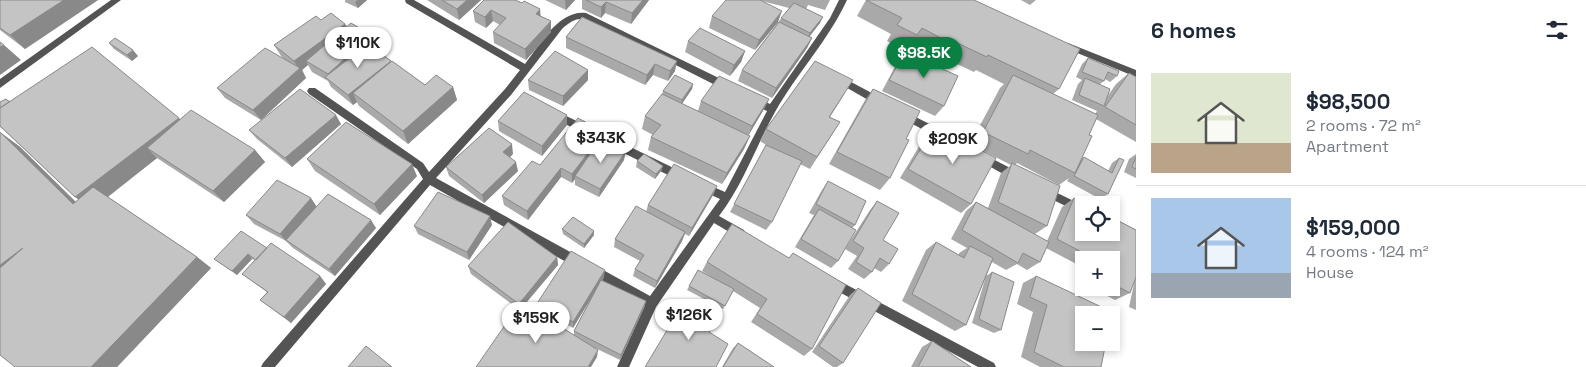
<!DOCTYPE html>
<html lang="en">
<head>
<meta charset="utf-8">
<style>
  body { margin:0; font-family:"Space Grotesk",sans-serif; background:#f6f6f7; color:#1f2937; height:100vh; display:flex; flex-direction:column; font-size:19px; white-space:nowrap }
  * { box-sizing:border-box; margin:0 }
  p { font-size:16px; color:#747a83 }
  .icon { flex:none; width:28px; height:28px; fill:none; stroke:currentColor; stroke-width:2; stroke-linecap:round; stroke-linejoin:round }
  .map { position:relative; flex:1; overflow:hidden }
  .side { display:flex; flex-direction:column; background:#fff; width:450px }
  .side>* { flex:none }
  .controls { position:absolute; left:1075px; top:196px; display:grid; gap:10px }
  .controls a { display:grid; place-items:center; width:45px; height:45px; border-radius:0px; background:#fff; box-shadow:0 2px 8px #0003; font-size:25px }
  .price { position:absolute; translate:-50% -42px; padding:0 11px; border-radius:18px; background:#fff; color:#222; font-size:16px; line-height:32px; filter:drop-shadow(0 1px 2px #0008) }
  .price::after { content:''; position:absolute; left:50%; top:30px; width:15px; height:11px; margin-left:-8px; background:inherit; clip-path:polygon(0 0,100% 0,50% 100%) }
  .price.active { background:#0b8043; color:#fff }
  ul { padding:0; list-style:none }
  li { display:flex; align-items:center; gap:15px; height:125px; padding:0 15px }
  li+li { border-top:1px solid #e0e1e3 }
  li span { display:grid; place-items:center; flex:none; width:140px; height:100px; border-radius:0px; color:#555 }
  li>.icon { margin-inline-start:auto }
  span .icon { width:60px; height:60px; fill:#fffc; stroke-width:1 }
  li b { font-size:21px }
  h2 { display:flex; justify-content:space-between; align-items:center; height:60px; padding:0 15px; font-size:21px }
  main { display:flex; flex:1; min-height:0 }
  .map>svg:first-child { display:block }
  .lines { fill:none; stroke-linecap:round; stroke-linejoin:round }
  .minor { fill:#545454; fill-rule:evenodd }
  .wall { fill:#a9a9a9 }
  .shaded-wall { fill:#898989 }
  .building { fill:#c4c4c4; stroke:#898989 }
</style>
</head>
<body>
<main>
<div class="map">
<svg width="1136" height="367" viewBox="0 0 1136 367">
  <rect width="100%" height="100%" fill="#fff"/>
  <g class="lines">
    <!-- minor -->
    <path class="minor" d="M111 0H121L0 88V79Z
      M405 0H414L525 64C540 45 558 10 586 13L729 83 731 86 726 90 723 89 585 19C575 18 569 23 562 29L511 95 436 178 583 259 584 263 583 267 579 268 575 267 430 185 275 367H261L263 363 423 179 417 169 309 94 307 91 309 88H315L423 163 429 172 505 89 520 70 406 3Z
      M839 0H847C828 41 797 73 775 112 756 146 743 185 719 216L744 230 745 233 744 236 740 238 736 236 714 223 656 307 629 367H617L645 305 588 274 587 270 588 266 592 265 596 266 650 296 720 199 698 189 697 186 698 183 702 182 725 192 767 111 752 104 750 101 752 98 755 97 770 104 830 18Z
      M1068 43 1136 70V77L1065 48 1064 46 1065 44Z
      M838 75 883 99 885 102 883 105H877L835 81 833 79 835 77Z
      M556 111 684 173 685 176 684 179 680 180 676 179 553 118 551 115 553 112Z
      M904 111 945 132 947 135 945 138H939L901 118 899 115Z
      M983 154 1020 173 1021 176 1020 179 1016 180 1012 179 980 161 978 158 980 155Z
      M1045 187 1084 206V215L1041 194 1040 191 1041 188Z
      M832 277 994 363 996 367H978L828 286 827 282 828 278Z"/>
  </g>
  <!-- wall -->
  <path class="wall" d="M0 0H98L25 49 0 30Z
    M345 0H367L358 8 345 2Z
    M427 0H481L459 20Z
    M484 0 541 17 551 32 526 60 494 43 493 32 500 25 493 21 486 28 475 22 473 11Z
    M545 0H575L566 10Z
    M582 0H649L631 24 605 13 601 18 582 9Z
    M761 0H830L825 10 808 5 806 9 820 23 810 36 812 38 807 48 772 98 738 81 742 70 789 8 762 1 778 22 755 50 709 28 712 16Z
    M866 0H974L1059 89 1053 94 1095 114 1097 111 1072 100 1078 84 1082 80 1076 77 1082 64 1088 58 1117 76 1110 82 1105 79 1104 81 1100 84 1107 97 1116 84 1129 73 1136 77V142L1096 119 1089 135 1081 159 1084 157 1108 171 1112 163 1119 158 1108 194 1100 199 1067 181 1069 178 1059 185 1017 163 1015 165 1047 226 1035 234 1025 229 1047 241 1062 207 1074 198 1136 230V310L1129 307 1135 279 1130 293 1115 300 1092 288H1111V260H1084V268L1046 248 1040 262 1027 270 1017 264 1006 270 992 262 966 325 955 331 902 301 926 250 936 242 959 255V253L967 248 951 239 966 211 976 202 988 208 1001 173 1011 165 970 144 1000 88 1004 84 976 70 974 72 942 57 940 59 911 44 906 51 887 41 891 34 857 16Z
    M1021 0H1036L1030 5Z
    M582 17 675 71 668 81 653 75 645 85 566 48V37Z
    M321 20 345 24 347 26 375 46 373 48 425 85 453 87 457 100 408 144 359 106 357 102 353 105 331 87 328 81 312 72 308 65 302 70 306 78 261 120 225 98 217 88 284 59 281 56 274 45Z
    M688 41 745 51 741 62 730 76 685 52Z
    M109 43 138 56 132 61 114 49Z
    M905 52 944 106 935 116 882 91 897 63Z
    M588 70V80L563 106 529 90 528 80Z
    M693 84 692 89 682 104 731 127 698 111 701 101 769 99 764 109 748 136H750L744 149 722 184 648 150 651 137 653 135 642 129 645 116 662 95 663 91Z
    M873 89 906 139 890 178 880 190 829 164 864 102Z
    M845 93 830 117 840 122 810 169 800 164 772 222 766 230 730 212 766 145 760 141 766 129Z
    M6 99 10 101 180 119 255 150 265 162 224 202 157 158 108 197 197 257 211 268 117 367H15L19 146 76 202 79 200 5 131 0 127V102Z
    M498 121 567 125 542 156 499 131Z
    M341 124 292 167 257 139 249 130Z
    M935 126 971 204 961 213 900 178 926 135Z
    M604 139 624 160 599 197 575 185V179L572 183 561 177 528 220 504 205 502 196 540 165Z
    M513 154 510 157 518 171 484 203 449 176 446 167Z
    M1136 154V178L1124 172 1129 159Z
    M307 159 417 176 380 215 315 171Z
    M637 161 663 166 661 171 655 179 636 167Z
    M828 181 855 225 852 228 838 261 831 268 795 247 814 215 809 213 822 190Z
    M717 186 713 195 689 236 685 234 682 241 655 288 633 276 635 269 640 261 614 247 615 239 646 212 648 205Z
    M877 201 883 240 889 264 881 272 874 268 872 272 864 279 848 269 857 256 845 249 870 210Z
    M317 206 376 228 335 276 293 248 286 241 254 224 246 215Z
    M492 225 469 260 418 234 414 226Z
    M562 229 594 231V235L584 248 563 234Z
    M267 248 320 276 326 284 291 323 260 300 267 292 242 274 255 260 252 259 237 275 214 259Z
    M793 253 812 349 804 356 751 322 760 308 733 291 723 309 687 290 698 270 710 276 702 271 707 262 789 258Z
    M557 257 558 265 525 304 574 335V331L591 298 573 328 539 309 538 302 604 277 602 281 646 301 644 308 620 360 595 348 597 357 517 308 471 274 468 266Z
    M992 272 1001 330 994 333 972 323 986 276Z
    M1036 276 1101 367H1040L1021 357 1033 312 1017 304 1023 283Z
    M858 288 843 363 837 367H833L812 352 850 295Z
    M932 341 971 367H911L922 347Z
    M738 343 774 367H722L733 348Z"/>
  <!-- shaded-wall -->
  <path class="shaded-wall" d="M64 0H98L25 49 10 35Z
    M358 0H367L358 8 355 2Z
    M467 0H481L459 20 457 9Z
    M565 0H575L566 10Z
    M643 0H649L631 24 632 13Z
    M606 2 605 13 601 18V7Z
    M540 9 541 20 536 14Z
    M491 10 493 21 486 28 485 17Z
    M782 11 778 22 755 50 759 40Z
    M823 17 820 23 807 39 810 33Z
    M551 21V32L526 60 525 49Z
    M345 24 350 35 306 61 308 65 302 70 306 78 261 120 253 110 299 69 294 61Z
    M371 35 375 46 334 83 331 82 328 74Z
    M812 38 807 48 772 98 776 88Z
    M4 45 21 60 0 75V47Z
    M133 50 138 56 132 61 127 55Z
    M745 51 741 62 730 76 734 65Z
    M391 61 353 93 357 102 353 105 348 95Z
    M677 61 675 71 668 81 670 71Z
    M655 64 653 75 645 85 647 75Z
    M588 70V80L563 106V96Z
    M693 84 692 89 680 106 682 100Z
    M453 87 457 100 408 144 403 131Z
    M769 99 764 109 748 136 752 126Z
    M336 115 341 124 292 167 285 158Z
    M567 115V125L542 156V146Z
    M179 118 192 132 147 148 157 158 92 209 75 197Z
    M0 132 19 146 91 217 73 204Z
    M604 132 603 142 575 176V179L572 183V174Z
    M750 136 744 149 722 184 727 173Z
    M512 144 513 154 505 161 503 152Z
    M255 150 265 162 224 202 213 191Z
    M626 151 624 160 599 197 600 189Z
    M516 162 518 171 484 203 482 195Z
    M412 164 417 176 380 215 374 204Z
    M663 166 661 171 655 179 656 174Z
    M561 168V177L528 220 527 211Z
    M717 186 713 195 689 236 692 228Z
    M311 198 317 207 287 242 280 234Z
    M490 216 492 225 469 260 467 252Z
    M371 220 376 228 335 276 329 269Z
    M594 231V235L584 248V244Z
    M685 232 682 241 655 288 657 281Z
    M23 248 0 292V265Z
    M248 254 252 259 237 275 232 271Z
    M197 257 211 268 117 367H91Z
    M557 257 558 265 520 310 519 304Z
    M605 270 604 277 573 328V322Z
    M320 276 326 284 291 323 284 317Z
    M646 301 644 308 620 360 621 355Z
    M598 350 597 357 591 367H588Z"/>
  <!-- building -->
  <path class="building" d="M0 0H64L10 35 0 28Z
    M442 0H467L457 9Z
    M484 0H515L522 3 524 1 540 9 536 14 551 21 525 49 493 32 506 18 491 10 485 17 473 11Z
    M586 0H643L632 13 606 2 601 7Z
    M726 0H760L782 11 759 40 712 16Z
    M866 0H974L1080 49 1059 89 988 55 987 57 953 41 952 44 922 28 917 35 897 25 902 18Z
    M794 3 823 17 810 33 781 18Z
    M331 13 345 24 294 61 274 45 316 16 321 20Z
    M582 17 677 61 670 71 655 64 647 75 566 37Z
    M779 22 812 38 776 88 742 70Z
    M351 23 371 35 328 74 306 61Z
    M700 28 745 51 734 65 688 41Z
    M115 38 133 50 127 55 109 43Z
    M0 42 4 45 0 47Z
    M368 44 391 61 348 95 325 77Z
    M92 47 179 118 75 197 0 126V108Z
    M265 48 300 68 253 110 217 88Z
    M555 51 588 70 563 96 528 80Z
    M905 52 958 76 944 106 889 80Z
    M1088 58 1119 71 1117 76 1108 72 1104 81 1082 72Z
    M392 61 425 85 436 75 453 87 403 131 353 93Z
    M815 61 853 80 829 117 840 122 817 157 766 129Z
    M1129 73 1136 77V125L1105 107Z
    M675 75 693 84 682 100 663 91Z
    M1013 75 1098 115 1089 135 1092 136 1075 173 1030 150 1028 154 983 132Z
    M719 76 769 99 752 126 701 101Z
    M1085 78 1110 89 1104 106 1079 95Z
    M300 89 336 115 285 158 249 130Z
    M873 89 920 111 906 139 909 140 890 178 837 152Z
    M524 92 567 115 542 146 498 121Z
    M662 94 750 136 727 173 651 137 661 125 645 116Z
    M6 99 9 102 0 108V102Z
    M191 110 255 150 213 191 147 148Z
    M578 118 604 132 572 174 561 168 527 211 502 196 532 161 540 165Z
    M346 122 412 164 374 204 307 159Z
    M935 126 996 158 971 204 908 169Z
    M489 128 512 144 503 152 516 162 482 195 446 167Z
    M0 132 73 204 93 187 197 257 91 367H15L0 355V268L23 248 0 265Z
    M601 138 626 151 600 189 575 176Z
    M766 145 802 161 772 222 734 204Z
    M644 154 663 166 656 174 637 161Z
    M1084 157 1112 173 1119 158 1124 160 1108 194 1074 176Z
    M1136 157V169L1132 167Z
    M1012 163 1060 186 1047 226 998 202Z
    M674 164 717 186 692 228 648 205Z
    M277 180 311 198 280 234 246 215Z
    M828 181 866 201 855 225 816 204Z
    M438 192 490 216 467 252 414 226Z
    M328 194 371 220 329 269 286 240Z
    M1074 198 1087 205H1084V232H1111V217L1136 230V277L1130 293 1111 283V260H1097L1057 239Z
    M877 201 899 213 883 240 898 249 889 264 880 258 872 272 856 262 864 248 853 241Z
    M976 202 1049 242 1040 262 1023 253 1018 263 962 230Z
    M636 206 685 232 657 281 635 269 644 255 615 239Z
    M819 209 856 230 838 261 801 239Z
    M573 217 594 231 584 244 562 229Z
    M508 222 557 257 519 304 468 266Z
    M732 224 789 258 793 253 846 285 812 349 757 314 767 299 707 262Z
    M241 231 267 248 256 260 248 254 232 271 214 259Z
    M936 242 964 258 970 246 993 258 966 325 912 294Z
    M271 243 320 276 284 317 260 300 268 292 242 274Z
    M571 251 605 270 573 322 538 302Z
    M698 270 734 289 725 306 689 286Z
    M992 272 1014 282 1001 330 979 319Z
    M1036 276 1112 312 1111 315H1084V342H1106L1101 367H1064L1034 352 1047 305 1030 297Z
    M601 280 646 301 621 355 574 331Z
    M858 288 881 303 843 363 819 346Z
    M685 300 717 319 709 332 728 344 716 367H645Z
    M521 302 598 350 588 367H476Z
    M932 341 971 367H918Z
    M738 343 774 367H723Z
    M366 346 392 367H348Z"/>
</svg>
<div class="controls">
<a><svg class="icon" aria-label="locate" viewBox="0 0 24 24"><circle cx="12" cy="12" r="6"/><path d="M12 2v4M12 18v4M2 12h4M18 12h4"/></svg></a>
<a>+</a>
<a>−</a>
</div>
<b class="price" style="left:358px;top:69px">$110K</b>
<b class="price active" style="left:924px;top:79px">$98.5K</b>
<b class="price" style="left:601px;top:164px">$343K</b>
<b class="price" style="left:953px;top:165px">$209K</b>
<b class="price" style="left:689px;top:341px">$126K</b>
<b class="price" style="left:536px;top:344px">$159K</b>
</div>
<section class="side">
<h2>6 homes<svg class="icon" aria-label="filters" viewBox="0 0 24 24"><path d="M4 7h16M4 17h16"/><circle cx="9" cy="7" r="2"/><circle cx="15" cy="17" r="2"/></svg></h2>
<ul>
<li><span style="background:linear-gradient(#dfe7d0 70%,#b9a48a 0)"><svg class="icon" aria-label="home" viewBox="0 0 24 24"><path d="M3 11l9-7 9 7M6 9v11h12V9"/></svg></span><div><b>$98,500</b><p>2 rooms · 72 m²</p><p>Apartment</p></div></li>
<li><span style="background:linear-gradient(#a9c7e8 75%,#9aa5b1 0)"><svg class="icon" aria-label="home" viewBox="0 0 24 24"><path d="M3 11l9-7 9 7M6 9v11h12V9"/></svg></span><div><b>$159,000</b><p>4 rooms · 124 m²</p><p>House</p></div></li>
</ul>
</section>
</main>
</body>
</html>
